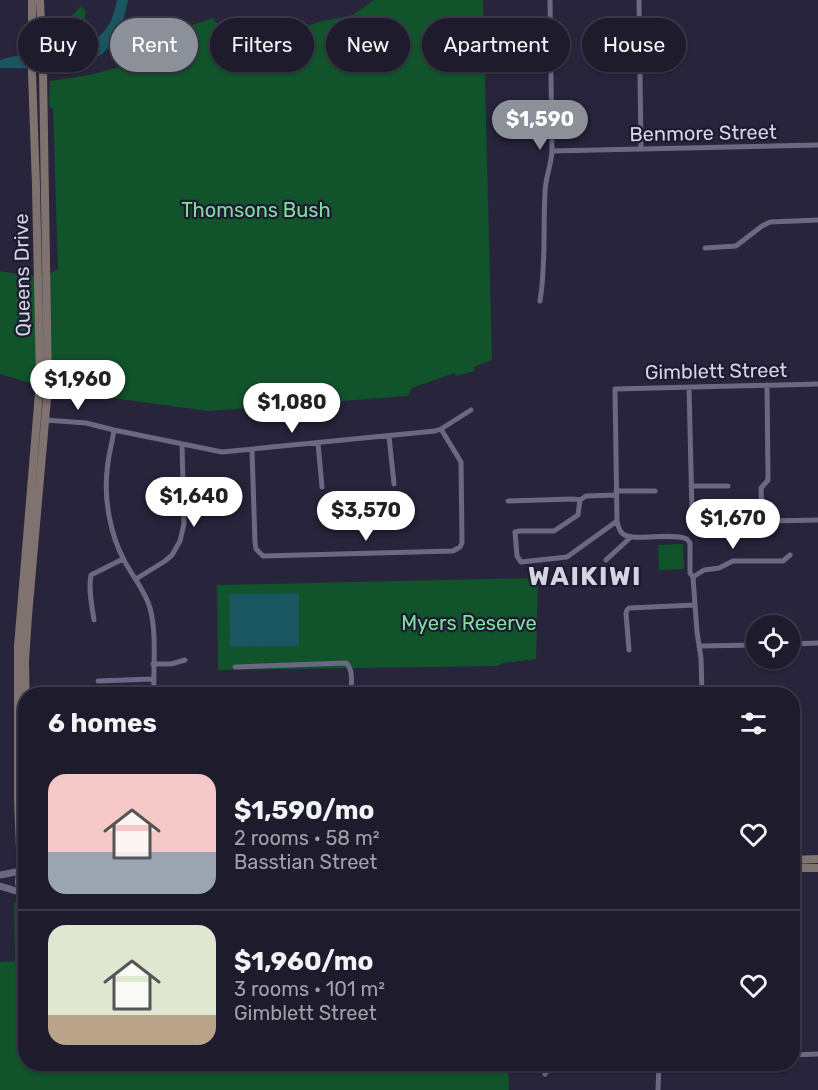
<!DOCTYPE html>
<html lang="en">
<head>
<meta charset="utf-8">
<style>
  body { margin:0; font-family:Rubik,sans-serif; background:#252434; color:#f1f3f6; height:100vh; display:flex; flex-direction:column; font-size:22px; white-space:nowrap }
  * { box-sizing:border-box; margin:0 }
  p { font-size:20px; color:#a0a1a9 }
  .icon { flex:none; width:33px; height:33px; fill:none; stroke:currentColor; stroke-width:2; stroke-linecap:round; stroke-linejoin:round }
  .map { position:relative; flex:1; overflow:hidden }
  .side { position:absolute; left:18px; top:687px; width:782px; height:384px; display:flex; flex-direction:column; background:#1d1b2c; border-radius:24px; box-shadow:0 2px 4px #0004,0 0 0 2px #3b3948 }
  .side>* { flex:none }
  .top-card { position:absolute; left:18px; top:18px; width:783px; height:54px; display:flex; gap:12px }
  .buttons { position:absolute; left:746px; top:615px; display:grid; gap:12px }
  .buttons a { display:grid; place-items:center; width:54px; height:54px; border-radius:50%; background:#1d1b2c; box-shadow:0 2px 4px #0004,0 0 0 2px #3b3948; font-size:30px }
  .price { position:absolute; translate:-50% -51px; padding:0 14px; border-radius:21px; background:#fff; color:#222; font-size:20px; line-height:39px; filter:drop-shadow(0 2px 3px #0008) }
  .price::after { content:''; position:absolute; left:50%; top:36px; width:18px; height:14px; margin-left:-9px; background:inherit; clip-path:polygon(0 0,100% 0,50% 100%) }
  .price.on { background:#8c9099; color:#fff }
  ul { padding:0; list-style:none }
  li { display:flex; align-items:center; gap:18px; height:150px; padding:0 30px }
  li+li { border-top:2px solid #3b3948 }
  li span { display:grid; place-items:center; flex:none; width:168px; height:120px; border-radius:18px; color:#555 }
  li>.icon { margin-inline-start:auto }
  span .icon { width:72px; height:72px; fill:#fffc; stroke-width:1 }
  li b { font-size:26px }
  h2 { display:flex; justify-content:space-between; align-items:center; height:72px; padding:0 30px; font-size:26px }
  .chip { padding:0 21px; border-radius:27px; background:#1d1b2c; box-shadow:0 2px 4px #0004,0 0 0 2px #3b3948; font-size:21px; line-height:54px }
  .chip.on { background:#8c9099; color:#fff }
  .map>svg:first-child { display:block }
  .green { fill:#11532b }
  .water { fill:#1a565f }
  .lines { fill:none; stroke-linecap:round; stroke-linejoin:round }
  .minor { stroke:#6b6884; stroke-width:5 }
  .tertiary { stroke:#6b6884; stroke-width:7 }
  .secondary { stroke:#80726f; stroke-width:8 }
  .labels { text-anchor:middle; dominant-baseline:central; stroke-width:4.5; stroke-linejoin:round; paint-order:stroke }
  .street-label { font-size:20px; fill:#d5d4e3; stroke:#1d1a31 }
  .park-label { font-size:20px; fill:#80df9b; stroke:#1d1a31 }
  .district-label { font-size:26px; font-weight:bold; letter-spacing:1.5px; fill:#d5d4e3; stroke:#1d1a31 }
</style>
</head>
<body>
<div class="map">
<svg width="818" height="1090" viewBox="0 0 818 1090">
  <rect width="100%" height="100%" fill="#27243b"/>
  <!-- green -->
  <path class="green" d="M374 0H483L492 360 474 367 475 371 456 376 454 373 412 388 408 396 208 411 54 390 0 374V271L41 278 58 269 53 109 49 106 50 81C78 77 109 73 136 60 148 53 157 42 169 35 182 28 199 23 213 18L219 26 252 20 303 28 318 22 353 15Z
    M81 6 86 11 79 48 49 52 47 27 60 28Z
    M683 544 684 569 659 570 658 545Z
    M538 578 536 659 503 663 497 666 218 670 217 585Z
    M14 902 25 903 26 1064H508L509 1090H0V962L15 961Z"/>
  <!-- water -->
  <path class="water" d="M117 0H128L124 17 115 41 102 54 76 69 0 68V60C34 48 86 60 108 26 113 19 115 8 117 0Z
    M299 593V646L230 647 229 594Z"/>
  <g class="lines">
    <!-- minor -->
    <path class="minor" d="M639 0 641 149
      M552 151 818 145
      M705 248 736 246 762 226 770 222 818 220
      M540 301C546 265 543 229 545 193 545 178 551 167 552 151L550 0
      M767 385 768 477V480L761 488 762 519 770 521 818 520
      M689 387 692 511
      M45 420 86 423 114 430 222 452 435 431 441 429 471 410
      M114 430C112 444 108 457 107 471 104 499 110 534 124 560 132 576 145 590 150 608 157 633 153 668 154 694
      M389 436 394 484
      M318 443 322 487
      M252 450 255 542 256 549 263 556 453 551 460 547 462 543 461 462 441 429
      M691 486H728
      M616 491H655
      M580 500 578 515 554 531H520L515 532 517 556 521 562 567 557 617 521
      M508 501 573 499 580 500 586 496 616 495
      M606 560 631 537
      M693 577 704 570 719 568 733 561H783L790 555
      M136 579 165 561 172 555 180 541 184 524 182 444
      M94 620C92 606 88 589 91 575L123 559
      M789 644 818 643
      M700 646 756 645
      M629 650 626 613 627 610 629 608 695 605
      M153 664H171L185 660
      M235 667 346 663C354 670 351 684 351 694
      M98 681 153 679
      M702 694 701 658 697 632 693 577 690 573V543L687 539C671 532 634 542 623 534 619 531 618 526 617 521L615 389 818 384
      M792 1003 793 1055
      M792 1055 818 1054
      M545 1074 552 1064
      M658 1090 659 1064"/>
    <!-- tertiary -->
    <path class="tertiary" d="M0 875 16 872 21 873
      M0 886 23 893"/>
    <!-- secondary -->
    <path class="secondary" d="M26 712 25 661 28 616 48 387 43 72 40 0
      M792 860 818 859
      M792 868H818
      M24 869C17 878 17 887 26 895
      M21 873 18 799V646L40 381 36 186 32 73V0"/>
  </g>
  <g class="labels">
    <!-- street labels -->
    <g class="street-label">
      <text transform="translate(703 133) rotate(-1)">Benmore Street</text>
      <text transform="translate(22 275) rotate(-91)">Queens Drive</text>
      <text transform="translate(716 371) rotate(-1)">Gimblett Street</text>
    </g>
    <!-- park labels -->
    <g class="park-label">
      <text x="256" y="210">Thomsons Bush</text>
      <text x="469" y="623">Myers Reserve</text>
    </g>
    <!-- district labels -->
    <g class="district-label">
      <text x="585" y="576">WAIKIWI</text>
    </g>
  </g>
</svg>
<div class="buttons">
<a><svg class="icon" aria-label="locate" viewBox="0 0 24 24"><circle cx="12" cy="12" r="6"/><path d="M12 2v4M12 18v4M2 12h4M18 12h4"/></svg></a>
</div>
<b class="price on" style="left:540px;top:151px">$1,590</b>
<b class="price" style="left:78px;top:411px">$1,960</b>
<b class="price" style="left:292px;top:434px">$1,080</b>
<b class="price" style="left:194px;top:528px">$1,640</b>
<b class="price" style="left:366px;top:542px">$3,570</b>
<b class="price" style="left:733px;top:550px">$1,670</b>
<div class="top-card">
<a class="chip">Buy</a>
<a class="chip on">Rent</a>
<a class="chip">Filters</a>
<a class="chip">New</a>
<a class="chip">Apartment</a>
<a class="chip">House</a>
</div>
<section class="side">
<h2>6 homes<svg class="icon" aria-label="filters" viewBox="0 0 24 24"><path d="M4 7h16M4 17h16"/><circle cx="9" cy="7" r="2"/><circle cx="15" cy="17" r="2"/></svg></h2>
<ul>
<li><span style="background:linear-gradient(#f6c9c9 65%,#9aa5b1 0)"><svg class="icon" aria-label="home" viewBox="0 0 24 24"><path d="M3 11l9-7 9 7M6 9v11h12V9"/></svg></span><div><b>$1,590/mo</b><p>2 rooms · 58 m²</p><p>Basstian Street</p></div><svg class="icon" aria-label="heart" viewBox="0 0 24 24"><path d="M12 20l-8-8c-3-5 5-10 8-4 3-6 11-1 8 4z"/></svg></li>
<li><span style="background:linear-gradient(#dfe7d0 75%,#b9a48a 0)"><svg class="icon" aria-label="home" viewBox="0 0 24 24"><path d="M3 11l9-7 9 7M6 9v11h12V9"/></svg></span><div><b>$1,960/mo</b><p>3 rooms · 101 m²</p><p>Gimblett Street</p></div><svg class="icon" aria-label="heart" viewBox="0 0 24 24"><path d="M12 20l-8-8c-3-5 5-10 8-4 3-6 11-1 8 4z"/></svg></li>
</ul>
</section>
</div>
</body>
</html>
